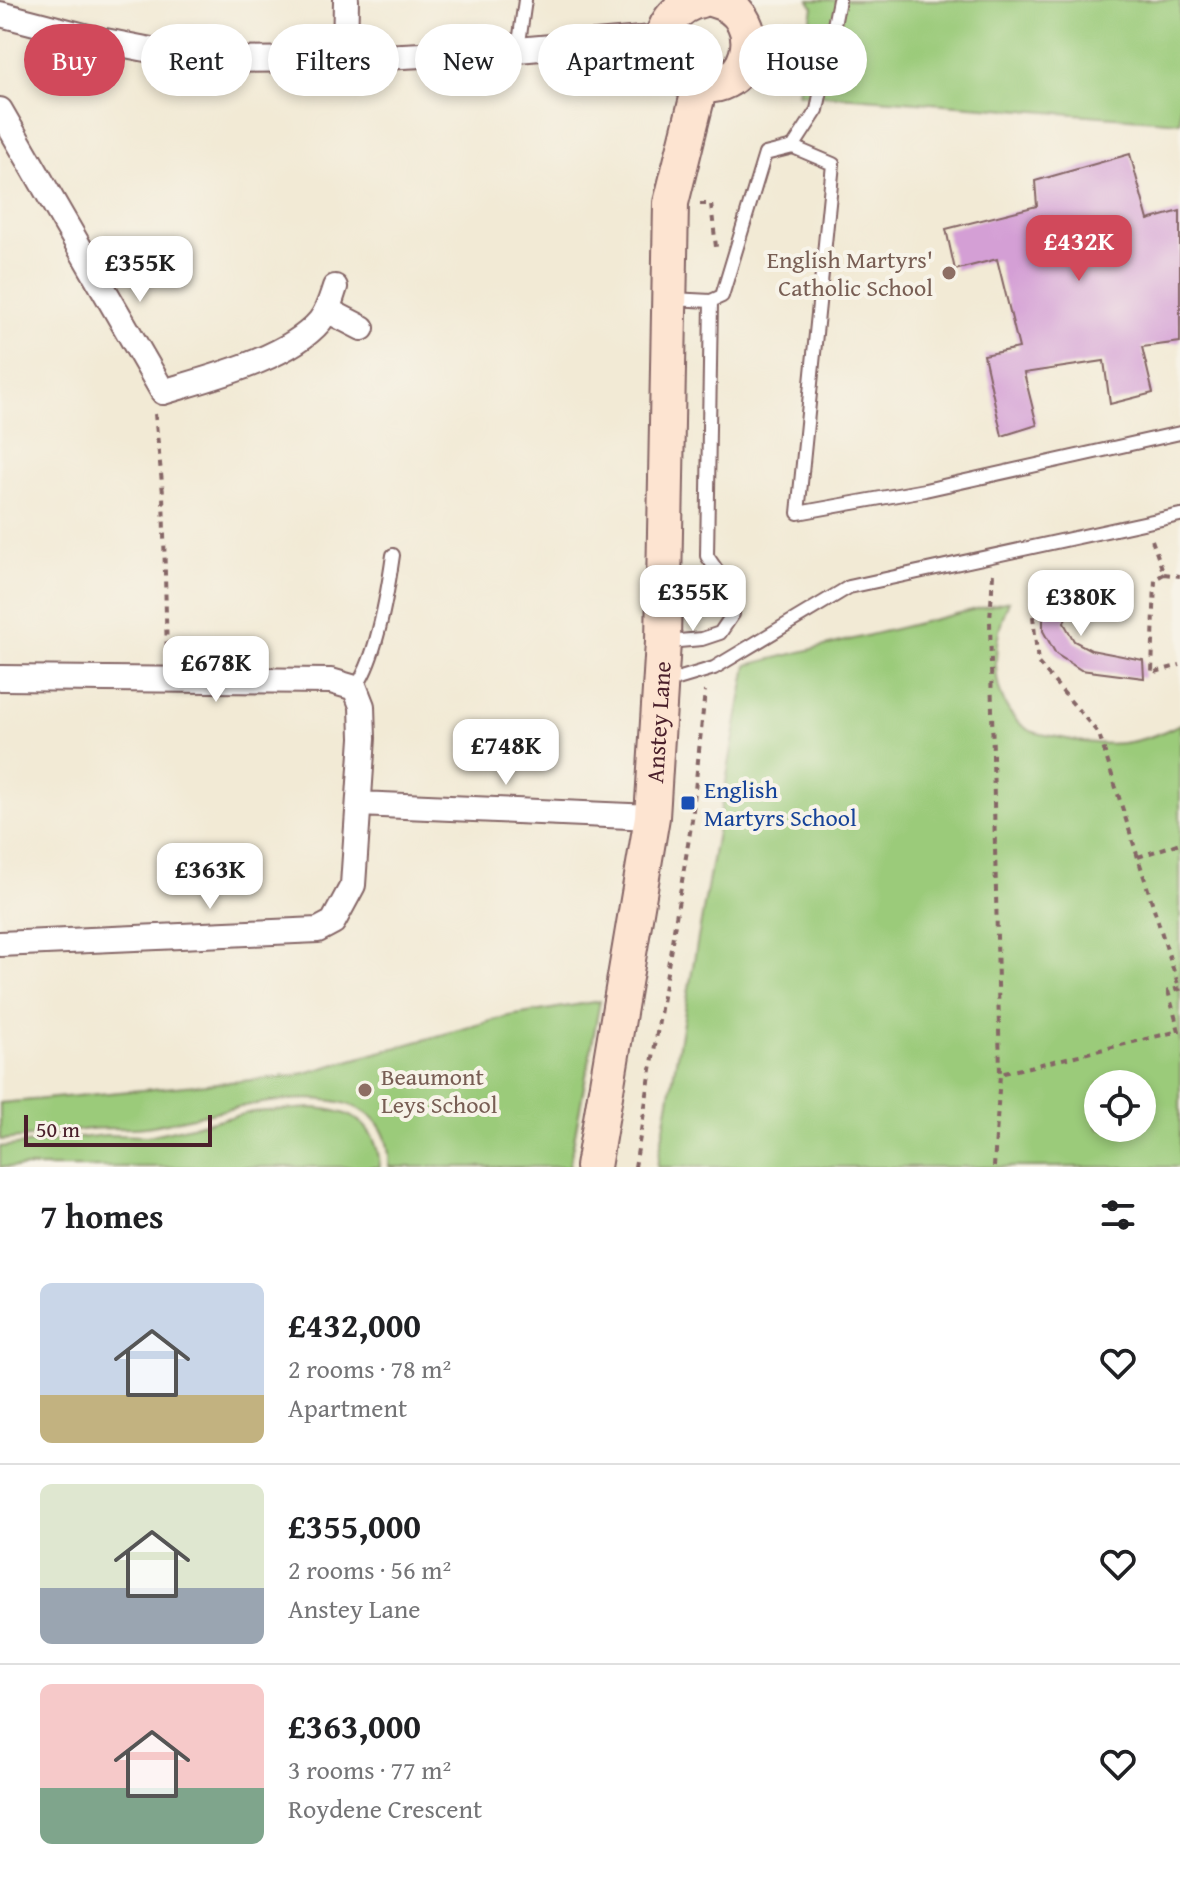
<!DOCTYPE html>
<html lang="en">
<head>
<meta charset="utf-8">
<style>
  body { margin:0; font-family:"Gentium Book Plus",serif; background:#f6f6f6; color:#202124; height:100vh; display:flex; flex-direction:column; font-size:30px; white-space:nowrap }
  * { box-sizing:border-box; margin:0 }
  p { font-size:26px; color:#757577 }
  .icon { flex:none; width:44px; height:44px; fill:none; stroke:currentColor; stroke-width:2; stroke-linecap:round; stroke-linejoin:round }
  .map { position:relative; height:1167px; overflow:hidden }
  .drawer { display:flex; flex-direction:column; background:#fff; flex:1 }
  .drawer>* { flex:none }
  .banner { position:absolute; left:24px; top:24px; width:1132px; height:72px; display:flex; gap:16px }
  .tools { position:absolute; left:1084px; top:1070px; display:grid; gap:16px }
  .tools a { display:grid; place-items:center; width:72px; height:72px; border-radius:50%; background:#fff; box-shadow:0 4px 12px #0003; font-size:40px }
  .scale { position:absolute; left:24px; bottom:20px; width:188px; box-sizing:border-box; padding-left:8px; border:4px solid #4a1f2b; border-top:0; font-size:22px; line-height:28px; white-space:nowrap; color:#4a1f2b; -webkit-text-stroke:6px #f7f3e8; paint-order:stroke }
  .price { position:absolute; translate:-50% -68px; padding:0 18px; border-radius:16px; background:#fff; color:#222; font-size:26px; line-height:52px; filter:drop-shadow(0 2px 4px #0008) }
  .price::after { content:''; position:absolute; left:50%; top:48px; width:24px; height:18px; margin-left:-12px; background:inherit; clip-path:polygon(0 0,100% 0,50% 100%) }
  .price.selected { background:#d1495b; color:#fff }
  ul { padding:0; list-style:none }
  li { display:flex; align-items:center; gap:24px; height:200px; padding:0 40px }
  li+li { border-top:2px solid #e0e0e0 }
  li span { display:grid; place-items:center; flex:none; width:224px; height:160px; border-radius:12px; color:#555 }
  li>.icon { margin-inline-start:auto }
  span .icon { width:96px; height:96px; fill:#fffc; stroke-width:1 }
  li b { font-size:34px }
  h2 { display:flex; justify-content:space-between; align-items:center; height:96px; padding:0 40px; font-size:34px }
  .tag { padding:0 28px; border-radius:36px; background:#fff; box-shadow:0 4px 12px #0003; font-size:28px; line-height:72px }
  .tag.selected { background:#d1495b; color:#fff }
  .map>svg:first-child { display:block }
  .green { fill:#9bcb7a; stroke:#727552; stroke-width:2; fill-rule:evenodd }
  .building { fill:#d49fd5 }
  .lines { fill:none; stroke-linecap:round; stroke-linejoin:round }
  .lane-casing { stroke:#856666; stroke-width:16 }
  .street-casing { stroke:#856666; stroke-width:28 }
  .secondary-casing { stroke:#856666; stroke-width:38 }
  .path { stroke:#856666; stroke-width:4; stroke-dasharray:6 6; stroke-linecap:butt }
  .lane { stroke:#fff; stroke-width:12 }
  .street { stroke:#fff; stroke-width:24 }
  .secondary { stroke:#fde4d1; stroke-width:34 }
  .education-dot { fill:#8d6e63; stroke:#f7f3e8; stroke-width:3 }
  .transit-dot { fill:#1a4fb4; stroke:#f7f3e8; stroke-width:3 }
  .labels { text-anchor:middle; dominant-baseline:central; stroke-width:8; stroke-linejoin:round; paint-order:stroke }
  .education-label { font-size:24px; fill:#785e54; stroke:#f7f3e8; text-anchor:end }
  .street-label { font-size:24px; fill:#4a1f2b; stroke:#f7f3e8 }
  .transit-label { font-size:24px; fill:#164399; stroke:#f7f3e8; text-anchor:start }
</style>
</head>
<body>
<div class="map">
<svg width="1180" height="1167" viewBox="0 0 1180 1167">
  <rect width="100%" height="100%" fill="#f7f3e8"/>
  <filter id="ink" filterUnits="userSpaceOnUse"><feTurbulence type="fractalNoise" baseFrequency=".0125" numOctaves="2"/><feDisplacementMap in="SourceGraphic" scale="16" xChannelSelector="R" yChannelSelector="G"/><feConvolveMatrix kernelMatrix="1 2 1 2 8 2 1 2 1" color-interpolation-filters="sRGB"/></filter>
  <filter id="wash" filterUnits="userSpaceOnUse"><feTurbulence type="fractalNoise" baseFrequency=".006" numOctaves="4" result="noise"/><feDisplacementMap in="SourceGraphic" scale="32" xChannelSelector="R" yChannelSelector="G"/><feGaussianBlur stdDeviation="1.8" result="paint"/><feColorMatrix in="noise" values="0 0 0 0 0 0 0 0 0 0 0 0 0 0 0 0 0 1.4 0 .05"/><feComposite in="paint" operator="in"/></filter>
  <g filter="url(#wash)">
    <rect width="100%" height="100%" fill="#f2ead5"/>
    <!-- green -->
    <path class="green" d="M809 0H1180V122L798 93 813 7Z
      M1009 601C992 639 986 702 1027 729 1034 734 1048 735 1057 737 1106 748 1135 747 1180 724V1167H657L747 665ZM1098 1084H1142V1128H1098Z
      M600 1001 569 1167H389C395 1052 211 1116 152 1126 132 1130 111 1127 91 1129 60 1132 31 1138 0 1140V1103L294 1076 509 1016Z
      M312 1108C353 1110 377 1124 380 1167H0V1147L106 1135 148 1136 253 1112Z"/>
    <g id="blocks">
      <!-- building -->
      <path class="building" d="M1130 154 1148 220 1180 211V342L1142 347 1153 393 1110 404 1104 361 1024 373 1037 425 1002 436 984 355 1019 348 997 259 955 270 946 229 1037 206 1035 181Z
        M1057 576 1077 585 1064 623 1074 641 1091 650 1143 660 1144 678 1081 670 1056 654 1043 631V615Z"/>
    </g>
  </g>
  <g filter="url(#ink)">
    <use href="#blocks" fill-opacity="0" stroke="#856666" stroke-width="2"/>
    <g class="lines">
      <!-- lane casing -->
      <g class="lane-casing">
        <path id="lane" d="M518 50 525 0
          M793 147 817 110 839 0
          M672 299 711 301 722 296 765 154 793 147 833 164 798 513 925 490 1180 433
          M667 642 702 639 720 633 733 614 734 595 707 556 711 301
          M664 683 714 668 849 587 1180 515
          M355 688C376 661 388 590 393 555"/>
      </g>
      <!-- street casing -->
      <g class="street-casing">
        <path id="street" d="M0 14 100 40 202 60 345 59 518 50 663 37
          M345 59 346 0
          M0 110 163 392C209 378 288 359 320 321 328 311 331 299 335 287
          M327 310 362 328
          M0 678 331 681 355 688 362 706 363 738 353 885 333 922 318 930 0 944
          M359 804 652 817"/>
      </g>
      <!-- secondary casing -->
      <g class="secondary-casing">
        <g id="secondary">
          <path d="M701 0C677 5 657 28 664 54 668 66 676 76 688 81 749 106 774 15 714 0"/>
          <path id="s1" d="M593 1167 652 817 663 642 671 203 700 86"/>
        </g>
      </g>
      <!-- path -->
      <path class="path" d="M700 204H711L716 247
        M155 414 163 493 167 656
        M1152 540 1164 574 1155 579 1152 673 1180 665
        M993 574 990 620 1000 1074 1179 1031 1168 991 1180 988
        M1164 574 1180 576
        M1033 616 1038 663 1099 734 1180 991
        M1138 857 1180 843
        M635 1167 692 820 705 691
        M994 1167 1000 1074"/>
      <!-- lane -->
      <use href="#lane" class="lane"/>
      <!-- street -->
      <use href="#street" class="street"/>
      <!-- secondary -->
      <use href="#secondary" class="secondary"/>
    </g>
  </g>
  <!-- markers -->
  <g class="education-dot">
    <circle cx="949" cy="273" r="8"/>
    <circle cx="365" cy="1090" r="8"/>
  </g>
  <rect class="transit-dot" x="680" y="795" width="16" height="16" rx="4"/>
  <g class="labels">
    <!-- education labels -->
    <g class="education-label">
      <text x="933" y="259">English Martyrs'<tspan x="933" dy="28">Catholic School</tspan></text>
      <text x="381" y="1076" text-anchor="start">Beaumont<tspan x="381" dy="28">Leys School</tspan></text>
    </g>
    <!-- street labels -->
    <g class="street-label">
      <text stroke="none"><textPath href="#s1" startOffset="450">Anstey Lane</textPath></text>
    </g>
    <!-- transit labels -->
    <g class="transit-label">
      <text x="704" y="789">English<tspan x="704" dy="28">Martyrs School</tspan></text>
    </g>
  </g>
</svg>
<div class="tools">
<a><svg class="icon" aria-label="locate" viewBox="0 0 24 24"><circle cx="12" cy="12" r="6"/><path d="M12 2v4M12 18v4M2 12h4M18 12h4"/></svg></a>
</div>
<div class="scale">50 m</div>
<b class="price selected" style="left:1079px;top:283px">£432K</b>
<b class="price" style="left:140px;top:304px">£355K</b>
<b class="price" style="left:693px;top:633px">£355K</b>
<b class="price" style="left:1081px;top:638px">£380K</b>
<b class="price" style="left:216px;top:704px">£678K</b>
<b class="price" style="left:506px;top:787px">£748K</b>
<b class="price" style="left:210px;top:911px">£363K</b>
<div class="banner">
<a class="tag selected">Buy</a>
<a class="tag">Rent</a>
<a class="tag">Filters</a>
<a class="tag">New</a>
<a class="tag">Apartment</a>
<a class="tag">House</a>
</div>
</div>
<section class="drawer">
<h2>7 homes<svg class="icon" aria-label="filters" viewBox="0 0 24 24"><path d="M4 7h16M4 17h16"/><circle cx="9" cy="7" r="2"/><circle cx="15" cy="17" r="2"/></svg></h2>
<ul>
<li><span style="background:linear-gradient(#c9d6e8 70%,#c2b280 0)"><svg class="icon" aria-label="home" viewBox="0 0 24 24"><path d="M3 11l9-7 9 7M6 9v11h12V9"/></svg></span><div><b>£432,000</b><p>2 rooms · 78 m²</p><p>Apartment</p></div><svg class="icon" aria-label="heart" viewBox="0 0 24 24"><path d="M12 20l-8-8c-3-5 5-10 8-4 3-6 11-1 8 4z"/></svg></li>
<li><span style="background:linear-gradient(#dfe7d0 65%,#9aa5b1 0)"><svg class="icon" aria-label="home" viewBox="0 0 24 24"><path d="M3 11l9-7 9 7M6 9v11h12V9"/></svg></span><div><b>£355,000</b><p>2 rooms · 56 m²</p><p>Anstey Lane</p></div><svg class="icon" aria-label="heart" viewBox="0 0 24 24"><path d="M12 20l-8-8c-3-5 5-10 8-4 3-6 11-1 8 4z"/></svg></li>
<li><span style="background:linear-gradient(#f6c9c9 65%,#7fa58c 0)"><svg class="icon" aria-label="home" viewBox="0 0 24 24"><path d="M3 11l9-7 9 7M6 9v11h12V9"/></svg></span><div><b>£363,000</b><p>3 rooms · 77 m²</p><p>Roydene Crescent</p></div><svg class="icon" aria-label="heart" viewBox="0 0 24 24"><path d="M12 20l-8-8c-3-5 5-10 8-4 3-6 11-1 8 4z"/></svg></li>
</ul>
</section>
</body>
</html>
